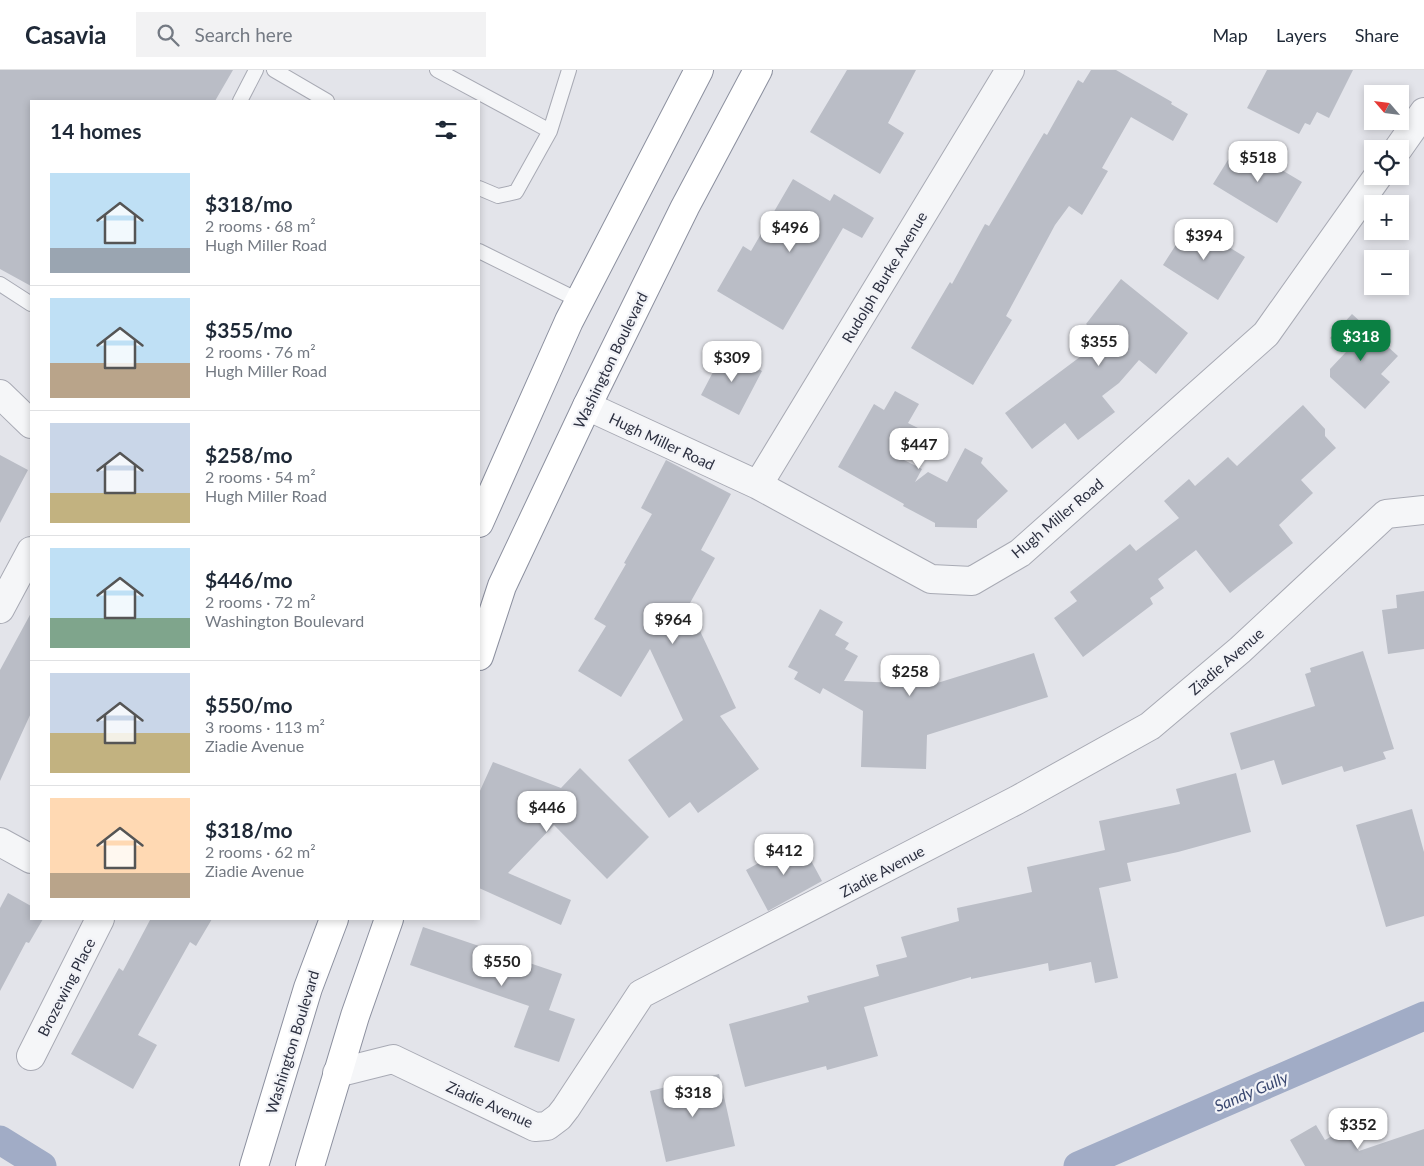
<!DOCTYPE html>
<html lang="en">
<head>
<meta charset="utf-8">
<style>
  body { margin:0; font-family:Lato,sans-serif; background:#f2f2f3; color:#1f2937; height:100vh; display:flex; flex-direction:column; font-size:19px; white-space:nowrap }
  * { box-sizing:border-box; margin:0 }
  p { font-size:16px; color:#747a83 }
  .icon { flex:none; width:28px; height:28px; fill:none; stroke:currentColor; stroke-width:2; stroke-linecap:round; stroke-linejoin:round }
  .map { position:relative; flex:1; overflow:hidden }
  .details { position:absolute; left:30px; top:30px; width:450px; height:820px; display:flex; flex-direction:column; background:#fff; border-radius:0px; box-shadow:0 2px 8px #0003 }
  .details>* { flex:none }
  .needle { width:32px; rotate:298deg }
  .controls { position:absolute; left:1364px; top:15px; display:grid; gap:10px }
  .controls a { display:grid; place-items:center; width:45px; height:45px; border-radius:0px; background:#fff; box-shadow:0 2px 8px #0003; font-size:25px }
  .price { position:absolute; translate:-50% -42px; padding:0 11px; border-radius:10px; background:#fff; color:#222; font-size:16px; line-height:32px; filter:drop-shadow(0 1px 2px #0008) }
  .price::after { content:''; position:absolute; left:50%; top:30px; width:15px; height:11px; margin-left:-8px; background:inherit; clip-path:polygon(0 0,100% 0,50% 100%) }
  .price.selected { background:#0b8043; color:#fff }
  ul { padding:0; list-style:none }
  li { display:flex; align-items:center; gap:15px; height:125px; padding:0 20px }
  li+li { border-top:1px solid #e0e1e3 }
  li span { display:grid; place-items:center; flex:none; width:140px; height:100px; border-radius:0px; color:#555 }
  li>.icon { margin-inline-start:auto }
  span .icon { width:60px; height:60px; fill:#fffc; stroke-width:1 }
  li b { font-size:21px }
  h2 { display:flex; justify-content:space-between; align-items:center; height:60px; padding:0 20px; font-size:21px }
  header { display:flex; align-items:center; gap:30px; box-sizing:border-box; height:70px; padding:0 25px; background:#fff; border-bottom:1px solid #e0e1e3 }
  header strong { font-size:24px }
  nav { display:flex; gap:28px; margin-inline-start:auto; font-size:18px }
  .search { width:350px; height:45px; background:#f2f2f3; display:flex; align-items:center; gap:12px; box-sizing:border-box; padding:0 18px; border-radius:0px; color:#747a83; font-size:19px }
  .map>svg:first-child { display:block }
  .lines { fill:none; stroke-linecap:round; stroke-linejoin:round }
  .canal { stroke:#a1acc6; stroke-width:29 }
  .building { fill:#babdc6 }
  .lane-casing { stroke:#a8aab4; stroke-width:16 }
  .street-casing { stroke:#a8aab4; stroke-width:30 }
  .highway-casing { stroke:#8c909f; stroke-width:30 }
  .lane { stroke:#f5f6f8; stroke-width:14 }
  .street { stroke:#f5f6f8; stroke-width:28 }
  .highway { stroke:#fff; stroke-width:28 }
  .labels { text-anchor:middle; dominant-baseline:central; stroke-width:4.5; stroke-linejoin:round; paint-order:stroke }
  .street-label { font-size:15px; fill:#2c3040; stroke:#f2f3f7 }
  .water-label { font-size:16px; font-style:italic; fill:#3a4870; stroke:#f2f3f7 }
</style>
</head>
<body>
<header>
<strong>Casavia</strong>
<div class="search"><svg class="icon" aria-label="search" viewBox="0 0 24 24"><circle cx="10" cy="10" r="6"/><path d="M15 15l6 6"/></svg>Search here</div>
<nav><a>Map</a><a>Layers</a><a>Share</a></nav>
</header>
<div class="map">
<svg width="1424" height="1096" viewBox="0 0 1424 1096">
  <rect width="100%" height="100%" fill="#e3e4ea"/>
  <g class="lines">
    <!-- canal -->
    <path class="canal" d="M0 1070 42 1096
      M1078 1096 1424 946"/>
  </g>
  <!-- building -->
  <path class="building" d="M0 0H233L215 31H31V216L0 199Z
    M847 0H916L888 53 904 63 880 104 810 62Z
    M1091 0H1116L1172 32 1171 34 1188 44 1173 71 1131 47 1102 98 1108 101 1082 145 1069 136 1055 155 1006 246 1012 250 973 315 911 278 950 212 952 214 985 154 989 156 1044 63 1047 65 1078 10 1083 13Z
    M1267 0H1353L1329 48 1317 42 1310 55 1305 53 1299 64 1247 38Z
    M1238 74 1302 112 1277 153 1213 114Z
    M793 109 830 131 834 124 874 148 862 168 843 158 783 260 717 221 743 176 751 181Z
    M1190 153 1245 187 1218 230 1163 195Z
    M1121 209 1188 263 1156 304 1139 290 1119 313 1102 326 1115 342 1078 370 1065 353 1032 379 1005 343 1104 269 1086 254Z
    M1352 244 1398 286 1381 304 1390 312 1365 339 1330 307V299L1346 282 1330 268Z
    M724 281 762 301 739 345 701 325Z
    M895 321 919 334 908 353 918 358 902 389 922 399 915 412 928 402 947 412 965 378 983 388 981 393 1008 421 977 450V458L935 457V453L903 436 904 434 838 397 874 334 884 340Z
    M1303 335 1325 359V366L1336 378 1301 410 1313 423 1279 455 1293 473 1230 523 1196 480 1158 509 1164 518 1150 528 1153 534 1083 587 1054 548 1077 531 1070 522 1130 474 1136 481 1179 448 1164 431 1189 409 1195 416 1228 387 1237 396Z
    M0 385 28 400 0 453Z
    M666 390 731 424 701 480 715 488 685 542 694 548 736 638 720 646 759 699 698 743 690 732 669 748 628 690 683 650 650 579 621 627 578 601 606 556 594 549 626 494 624 493 652 444 641 438Z
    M1424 521V579L1388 584 1382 540 1397 538 1396 525Z
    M820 539 843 552 835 565 849 573 845 579 858 586 844 611 934 614 1034 583 1048 627 927 665 926 699 861 697 863 641 823 618 820 624 794 609 798 602 788 597Z
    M31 543V643L0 711V600Z
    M1363 581 1394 679 1383 682 1386 689 1344 702 1342 696 1282 715 1274 690 1241 700 1230 663 1315 636 1305 604 1311 602 1310 598Z
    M493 692 561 718 580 698 649 767 607 809 554 755 508 803 571 830 561 855 479 818V723Z
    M1236 703 1251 762 1178 782 1127 793 1131 811 1099 818 1118 908 1095 913 1091 892 1049 901 1048 893 971 909V907L864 937 878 986 827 1000 826 996 745 1017 729 954 809 932 807 926 879 906 876 895 907 887 901 867 959 851 957 838 1032 822 1027 797 1105 780 1099 751 1180 734 1176 719Z
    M1412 739 1424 782V846L1386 857 1356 755Z
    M800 770 822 811 768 841 746 800Z
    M8 823 31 836V849H43L29 873 26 872 0 921V838Z
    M149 849H212L196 876 190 872 138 965 157 975 133 1019 71 984 119 898 123 901 150 850Z
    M423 857 562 904 549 940 575 949 559 992 514 977 529 936 410 895Z
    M719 1004 735 1076 666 1092 650 1021Z
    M1316 1055 1325 1070 1346 1058 1359 1081 1424 1059V1096H1305L1290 1070Z"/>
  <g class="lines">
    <!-- lane casing -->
    <g class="lane-casing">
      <path id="lane" d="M274 0 327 31
        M437 0 550 61
        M240 31 256 0
        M479 118 498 126 516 122 550 61 569 0
        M479 181 580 231
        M0 214 31 234"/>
    </g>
    <!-- street casing -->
    <g class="street-casing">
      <path id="street" d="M1398 79 1424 42
        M0 324 31 354
        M587 336 758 415 931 509 972 511 1020 483 1266 264 1378 106
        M758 415 1010 0
        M0 539 31 481
        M0 772 31 789
        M31 986 100 849
        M337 1003 393 989 535 1057 547 1056 559 1047 566 1038 641 924 1017 730 1150 656 1240 580 1386 444 1424 440"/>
    </g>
    <!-- highway casing -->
    <g class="highway-casing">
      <path id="highway" d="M479 453 569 251 699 0
        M479 586 502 516 587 336 685 137 758 0
        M254 1096 308 918 334 849
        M310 1096 355 946 389 849"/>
    </g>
    <!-- lane -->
    <use href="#lane" class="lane"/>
    <!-- street -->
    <use href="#street" class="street"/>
    <!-- highway -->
    <use href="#highway" class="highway"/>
  </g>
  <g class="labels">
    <!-- street labels -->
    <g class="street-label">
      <text transform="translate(884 207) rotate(-59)">Rudolph Burke Avenue</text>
      <text transform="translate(610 290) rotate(-64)">Washington Boulevard</text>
      <text transform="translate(662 371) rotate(25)">Hugh Miller Road</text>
      <text transform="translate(1057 448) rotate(-40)">Hugh Miller Road</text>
      <text transform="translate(1226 591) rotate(-41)">Ziadie Avenue</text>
      <text transform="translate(882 801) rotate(-28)">Ziadie Avenue</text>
      <text transform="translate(66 917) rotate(-63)">Brozewing Place</text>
      <text transform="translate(292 972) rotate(-73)">Washington Boulevard</text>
      <text transform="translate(490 1034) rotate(24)">Ziadie Avenue</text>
    </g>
    <!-- water labels -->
    <g class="water-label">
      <text transform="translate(1251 1021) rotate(-23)">Sandy Gully</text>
    </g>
  </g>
</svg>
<div class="controls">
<a><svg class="needle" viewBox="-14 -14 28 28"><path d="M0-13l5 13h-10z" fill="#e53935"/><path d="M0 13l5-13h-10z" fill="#747a83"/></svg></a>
<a><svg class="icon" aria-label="locate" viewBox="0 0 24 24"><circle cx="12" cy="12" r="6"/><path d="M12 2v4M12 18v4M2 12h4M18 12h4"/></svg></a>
<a>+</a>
<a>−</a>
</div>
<b class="price" style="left:1258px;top:113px">$518</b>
<b class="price" style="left:790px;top:183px">$496</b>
<b class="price" style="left:1204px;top:191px">$394</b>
<b class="price selected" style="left:1361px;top:292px">$318</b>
<b class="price" style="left:1099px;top:297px">$355</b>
<b class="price" style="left:732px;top:313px">$309</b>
<b class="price" style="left:919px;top:400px">$447</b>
<b class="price" style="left:673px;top:575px">$964</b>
<b class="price" style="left:910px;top:627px">$258</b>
<b class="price" style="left:547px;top:763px">$446</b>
<b class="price" style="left:784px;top:806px">$412</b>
<b class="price" style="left:502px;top:917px">$550</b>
<b class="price" style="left:693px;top:1048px">$318</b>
<b class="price" style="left:1358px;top:1080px">$352</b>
<section class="details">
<h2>14 homes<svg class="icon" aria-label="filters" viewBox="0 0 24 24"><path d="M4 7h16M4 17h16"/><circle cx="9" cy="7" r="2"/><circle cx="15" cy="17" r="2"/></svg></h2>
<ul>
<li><span style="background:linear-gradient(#bfe0f5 75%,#9aa5b1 0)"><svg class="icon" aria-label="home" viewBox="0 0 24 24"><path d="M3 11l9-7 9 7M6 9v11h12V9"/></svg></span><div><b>$318/mo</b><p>2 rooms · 68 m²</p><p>Hugh Miller Road</p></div></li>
<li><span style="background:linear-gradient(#bfe0f5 65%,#b9a48a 0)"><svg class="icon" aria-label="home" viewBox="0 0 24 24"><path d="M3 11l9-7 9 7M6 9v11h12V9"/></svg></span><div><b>$355/mo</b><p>2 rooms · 76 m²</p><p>Hugh Miller Road</p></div></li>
<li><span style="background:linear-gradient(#c9d6e8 70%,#c2b280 0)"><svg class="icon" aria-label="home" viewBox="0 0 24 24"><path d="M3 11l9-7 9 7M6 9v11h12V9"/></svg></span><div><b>$258/mo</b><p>2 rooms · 54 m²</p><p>Hugh Miller Road</p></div></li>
<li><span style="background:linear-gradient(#bfe0f5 70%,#7fa58c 0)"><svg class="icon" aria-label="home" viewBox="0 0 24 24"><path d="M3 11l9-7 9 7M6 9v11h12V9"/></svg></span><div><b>$446/mo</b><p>2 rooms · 72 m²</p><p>Washington Boulevard</p></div></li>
<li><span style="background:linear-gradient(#c9d6e8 60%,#c2b280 0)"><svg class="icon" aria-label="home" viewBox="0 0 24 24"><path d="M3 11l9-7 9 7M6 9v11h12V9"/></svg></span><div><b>$550/mo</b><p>3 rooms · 113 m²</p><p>Ziadie Avenue</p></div></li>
<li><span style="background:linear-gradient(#ffd9b3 75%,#b9a48a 0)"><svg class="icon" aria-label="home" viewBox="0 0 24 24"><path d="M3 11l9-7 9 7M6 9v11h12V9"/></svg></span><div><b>$318/mo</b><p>2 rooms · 62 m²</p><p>Ziadie Avenue</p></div></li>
</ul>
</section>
</div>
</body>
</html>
